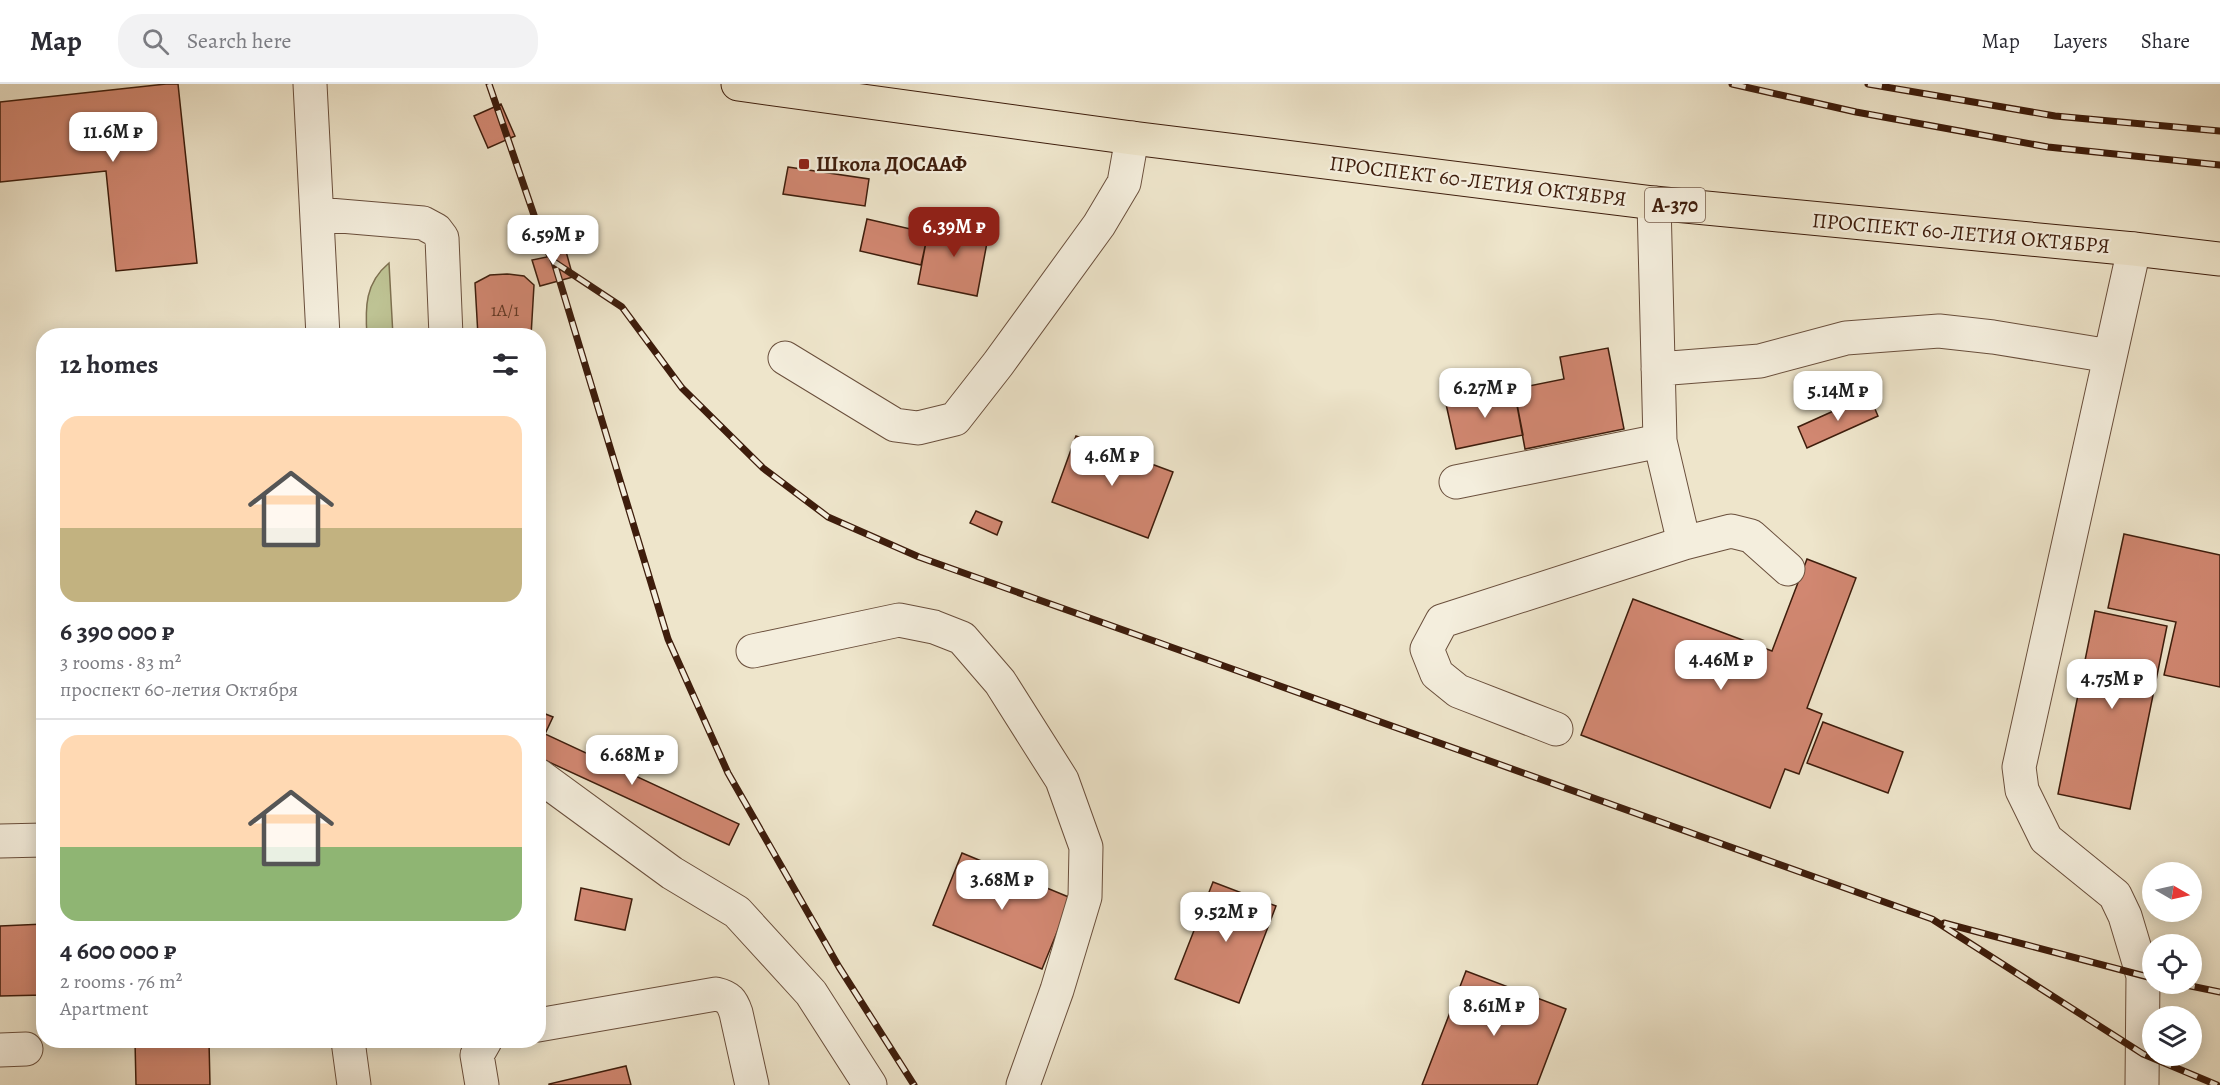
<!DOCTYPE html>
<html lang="en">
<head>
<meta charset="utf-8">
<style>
  body { margin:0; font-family:Alegreya,serif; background:#f2f2f3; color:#2b2b33; height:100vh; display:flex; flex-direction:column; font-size:22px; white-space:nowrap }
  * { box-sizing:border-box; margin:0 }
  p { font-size:20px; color:#7c7c81 }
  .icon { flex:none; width:33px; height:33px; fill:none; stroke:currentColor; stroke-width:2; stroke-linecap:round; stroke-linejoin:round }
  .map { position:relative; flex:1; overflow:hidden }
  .side { position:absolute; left:36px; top:244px; width:510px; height:720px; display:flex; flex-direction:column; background:#fff; border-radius:24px; box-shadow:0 3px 15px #0003 }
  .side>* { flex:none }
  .needle { width:39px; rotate:99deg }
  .controls { position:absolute; left:2142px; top:778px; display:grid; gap:12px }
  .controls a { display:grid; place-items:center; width:60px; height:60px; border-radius:50%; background:#fff; box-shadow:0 3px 15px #0003; font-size:30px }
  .price { position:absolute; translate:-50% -51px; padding:0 14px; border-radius:12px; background:#fff; color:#222; font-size:20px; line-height:39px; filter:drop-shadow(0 2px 3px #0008) }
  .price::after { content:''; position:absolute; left:50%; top:36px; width:18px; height:14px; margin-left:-9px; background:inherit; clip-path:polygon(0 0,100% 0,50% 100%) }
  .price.active { background:#8f2418; color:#fff }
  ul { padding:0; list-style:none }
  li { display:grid; align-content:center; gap:12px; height:318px; padding:0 24px }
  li+li { border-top:2px solid #e1e1e2 }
  li span { display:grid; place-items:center; height:186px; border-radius:18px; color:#555 }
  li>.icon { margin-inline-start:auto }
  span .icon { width:108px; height:108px; fill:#fffc; stroke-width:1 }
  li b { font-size:26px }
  h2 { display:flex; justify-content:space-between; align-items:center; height:72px; padding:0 24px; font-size:26px }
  header { display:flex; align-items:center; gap:36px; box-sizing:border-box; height:84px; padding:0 30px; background:#fff; border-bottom:2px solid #e1e1e2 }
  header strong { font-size:28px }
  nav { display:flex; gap:33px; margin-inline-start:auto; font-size:21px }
  .search { width:420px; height:54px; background:#f2f2f3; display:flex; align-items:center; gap:15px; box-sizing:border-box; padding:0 21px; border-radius:24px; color:#7c7c81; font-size:22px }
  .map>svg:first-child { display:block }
  .green { fill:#bec394; stroke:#7e7050; stroke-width:1.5 }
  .building { fill:#d18771; stroke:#3e1d0c; stroke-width:1.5 }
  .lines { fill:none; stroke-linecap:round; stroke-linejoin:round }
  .minor-casing { stroke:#6a4f3c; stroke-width:35 }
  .highway-casing { stroke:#3e1d0c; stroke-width:35 }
  .minor { stroke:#f4eedd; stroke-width:33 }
  .highway { stroke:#eee5cb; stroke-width:33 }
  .rail-casing { stroke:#3e1d0c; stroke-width:7 }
  .rail { stroke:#f4eedd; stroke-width:4.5; stroke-dasharray:14; stroke-linecap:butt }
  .poi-dot { fill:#8f2418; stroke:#f4eedd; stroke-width:2 }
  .labels { text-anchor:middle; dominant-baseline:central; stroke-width:4.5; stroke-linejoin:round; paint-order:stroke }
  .number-label { font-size:18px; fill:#633825 }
  .shield { fill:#f4eedd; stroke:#755c4b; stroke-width:1.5 }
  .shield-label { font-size:20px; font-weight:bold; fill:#3e1d0c }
  .poi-label { font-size:21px; font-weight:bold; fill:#3e1d0c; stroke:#f4eedd; text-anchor:start }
  .street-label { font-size:21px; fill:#3e1d0c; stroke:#f4eedd }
</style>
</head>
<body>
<header>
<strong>Map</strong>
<div class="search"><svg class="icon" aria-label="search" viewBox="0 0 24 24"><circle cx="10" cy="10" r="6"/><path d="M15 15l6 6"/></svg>Search here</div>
<nav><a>Map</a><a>Layers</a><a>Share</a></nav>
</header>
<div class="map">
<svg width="2220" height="1001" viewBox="0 0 2220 1001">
  <rect width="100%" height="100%" fill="#eee5cb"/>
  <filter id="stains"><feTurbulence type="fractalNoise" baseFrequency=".00333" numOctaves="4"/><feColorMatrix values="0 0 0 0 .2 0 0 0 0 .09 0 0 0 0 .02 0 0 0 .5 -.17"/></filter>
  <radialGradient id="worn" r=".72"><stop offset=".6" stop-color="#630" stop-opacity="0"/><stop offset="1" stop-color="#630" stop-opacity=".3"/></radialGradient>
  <!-- green -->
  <path class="green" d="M389 179 393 252H367C365 223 365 199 389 179Z"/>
  <!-- building -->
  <path class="building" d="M166 0H178L197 179 116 187 106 87 0 98V18Z
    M501 20 515 52 488 64 474 32Z
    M788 83 869 95 865 122 783 110Z
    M867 135 928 149 921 181 860 167Z
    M930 137 989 148 977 212 918 200Z
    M564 160 573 193 540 202 532 176 547 173 545 166Z
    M507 190 524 192 534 201 531 252H478L475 199 490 191Z
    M1608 264 1624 345 1525 365 1514 305 1564 295 1560 273Z
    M1514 305 1523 351 1456 365 1446 320Z
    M1869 311 1878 332 1807 364 1798 343Z
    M1076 352 1173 388 1148 454 1052 418Z
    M976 427 1002 438 997 451 970 439Z
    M2124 450 2220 471V603L2164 591 2176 538 2108 524Z
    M1807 475 1856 494 1807 624 1822 630 1799 690 1785 685 1770 724 1581 651 1633 515 1772 567Z
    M2095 527 2167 542 2130 725 2058 710Z
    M538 627 553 633 545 650 739 740 729 761 538 673Z
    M1823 638 1903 668 1888 709 1807 679Z
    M962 769 1071 814 1042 885 933 841Z
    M1213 798 1276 822 1239 919 1175 895Z
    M581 804 632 815 625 846 575 836Z
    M44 840V911L0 912V842Z
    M1466 887 1566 925 1537 1001H1422Z
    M135 957H209L210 1001H136Z
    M626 982 631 1001H549V1000Z"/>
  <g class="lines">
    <!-- minor casing -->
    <g class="minor-casing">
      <path id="minor" d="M310 0 323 252
        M1654 119 1660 357 1684 459
        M317 130 423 139 436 146 442 154 446 252
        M2134 165 2019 683 2022 706 2046 755 2115 811 2125 832 2143 892 2142 1001
        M785 274 895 341 918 344 955 335 998 280 1099 141 1124 99 1132 54
        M1658 285 1760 277 1846 254 1939 247 1993 253 2110 272
        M1456 398 1660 357
        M753 567 899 536 934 543 962 554 1000 598 1062 696 1086 763 1085 813 1057 906 1023 1001
        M1556 645 1458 607 1437 590 1427 565 1442 537 1684 459 1731 447 1751 452 1788 485
        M538 691 672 789 737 828 811 909 870 1001
        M0 757 44 756
        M538 941 716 910C729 913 732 917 736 929L752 1001
        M348 957 354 1001
        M0 966 26 965
        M482 1001 477 971 485 957"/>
    </g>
    <!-- highway casing -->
    <g class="highway-casing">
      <path id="highway" d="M738 0 1132 54 1654 119 2134 165 2220 175"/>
    </g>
    <!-- minor -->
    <use href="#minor" class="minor"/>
    <!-- highway -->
    <use href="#highway" class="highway"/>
    <!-- rail casing -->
    <g class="rail-casing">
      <path id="rail" d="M489 0 535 134 554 178 668 555 728 689 839 883 914 1001
        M1732 0 1856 28 2048 63 2220 81
        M1868 0 2055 32 2220 47
        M554 178 622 223 682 304 763 384 828 433 919 473 1932 835 2143 970 2217 1001
        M1944 839 2152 894
        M2181 900 2220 908"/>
    </g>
    <!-- rail -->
    <use href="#rail" class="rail"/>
  </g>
  <!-- markers -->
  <rect class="poi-dot" x="798" y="74" width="12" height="12" rx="3"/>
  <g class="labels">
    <!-- number labels -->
    <g class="number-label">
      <text x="505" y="226">1А/1</text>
    </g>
    <!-- shield labels -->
    <rect class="shield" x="1645" y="104" width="60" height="34" rx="4.5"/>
    <g class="shield-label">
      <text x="1675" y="121">А-370</text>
    </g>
    <!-- poi labels -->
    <g class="poi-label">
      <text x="816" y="80">Школа ДОСААФ</text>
    </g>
    <!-- street labels -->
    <g class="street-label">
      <text transform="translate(1478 97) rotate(7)">ПРОСПЕКТ 60-ЛЕТИЯ ОКТЯБРЯ</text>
      <text transform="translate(1961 149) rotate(5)">ПРОСПЕКТ 60-ЛЕТИЯ ОКТЯБРЯ</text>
    </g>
  </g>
  <rect width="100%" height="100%" filter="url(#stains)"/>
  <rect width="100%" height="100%" fill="url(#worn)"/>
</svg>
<div class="controls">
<a><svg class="needle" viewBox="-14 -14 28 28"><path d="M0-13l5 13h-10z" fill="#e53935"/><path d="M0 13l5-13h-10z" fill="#7c7c81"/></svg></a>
<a><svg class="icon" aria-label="locate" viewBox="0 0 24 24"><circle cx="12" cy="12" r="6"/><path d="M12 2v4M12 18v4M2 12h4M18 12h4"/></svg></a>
<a><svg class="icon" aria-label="layers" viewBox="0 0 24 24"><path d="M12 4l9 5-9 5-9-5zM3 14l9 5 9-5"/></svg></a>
</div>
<b class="price" style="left:113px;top:79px">11.6M ₽</b>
<b class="price active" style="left:954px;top:174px">6.39M ₽</b>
<b class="price" style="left:553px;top:182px">6.59M ₽</b>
<b class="price" style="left:1485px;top:335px">6.27M ₽</b>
<b class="price" style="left:1838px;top:338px">5.14M ₽</b>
<b class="price" style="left:1112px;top:403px">4.6M ₽</b>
<b class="price" style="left:1721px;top:607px">4.46M ₽</b>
<b class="price" style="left:2112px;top:626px">4.75M ₽</b>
<b class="price" style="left:632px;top:702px">6.68M ₽</b>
<b class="price" style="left:1002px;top:827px">3.68M ₽</b>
<b class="price" style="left:1226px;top:859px">9.52M ₽</b>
<b class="price" style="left:1494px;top:953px">8.61M ₽</b>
<section class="side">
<h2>12 homes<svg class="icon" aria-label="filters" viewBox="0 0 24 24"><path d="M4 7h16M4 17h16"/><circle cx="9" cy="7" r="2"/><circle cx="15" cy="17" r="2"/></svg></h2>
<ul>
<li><span style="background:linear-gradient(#ffd9b3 60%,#c2b280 0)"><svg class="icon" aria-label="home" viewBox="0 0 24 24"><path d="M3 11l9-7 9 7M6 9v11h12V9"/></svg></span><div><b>6 390 000 ₽</b><p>3 rooms · 83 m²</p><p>проспект 60-летия Октября</p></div></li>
<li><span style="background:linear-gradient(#ffd9b3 60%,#8fb573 0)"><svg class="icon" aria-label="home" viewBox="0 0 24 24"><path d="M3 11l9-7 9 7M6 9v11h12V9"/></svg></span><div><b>4 600 000 ₽</b><p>2 rooms · 76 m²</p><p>Apartment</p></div></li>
</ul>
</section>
</div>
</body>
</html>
